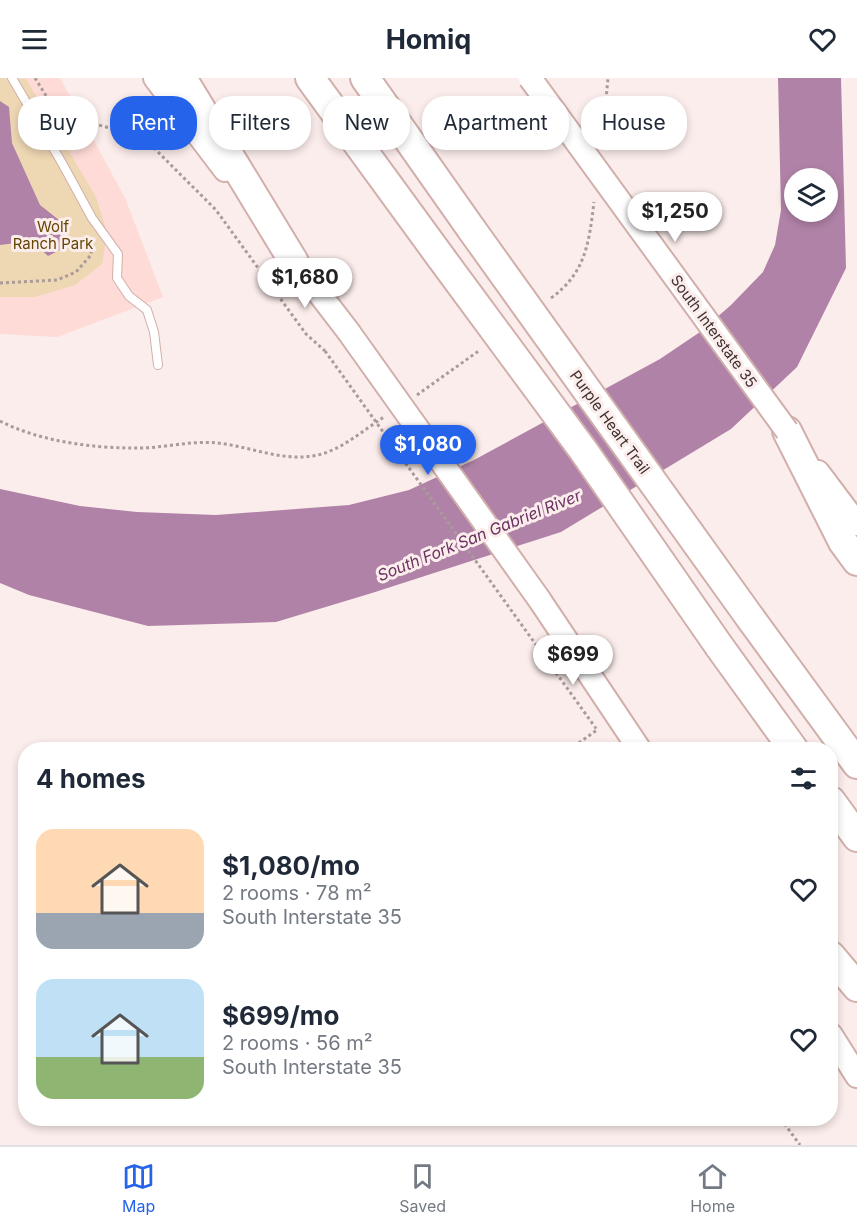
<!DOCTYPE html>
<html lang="en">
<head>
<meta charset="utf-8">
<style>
  body { margin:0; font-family:Inter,sans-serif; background:#f6f6f7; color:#1f2937; height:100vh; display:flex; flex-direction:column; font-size:22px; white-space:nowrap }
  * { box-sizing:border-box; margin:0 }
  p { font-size:20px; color:#747a83 }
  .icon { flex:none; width:33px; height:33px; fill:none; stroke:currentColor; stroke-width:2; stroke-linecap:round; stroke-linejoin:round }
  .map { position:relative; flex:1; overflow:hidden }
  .drawer { position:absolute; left:18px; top:664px; width:820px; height:384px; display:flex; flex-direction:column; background:#fff; border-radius:24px; box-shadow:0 3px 9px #0003 }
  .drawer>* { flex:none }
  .top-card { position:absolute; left:18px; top:18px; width:822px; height:54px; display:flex; gap:12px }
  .controls { position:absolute; left:784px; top:90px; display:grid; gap:12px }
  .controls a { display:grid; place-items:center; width:54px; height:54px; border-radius:50%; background:#fff; box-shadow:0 3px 9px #0003; font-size:30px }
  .price { position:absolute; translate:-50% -51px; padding:0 14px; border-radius:21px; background:#fff; color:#222; font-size:20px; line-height:39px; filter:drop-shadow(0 2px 3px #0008) }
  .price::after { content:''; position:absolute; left:50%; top:36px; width:18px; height:14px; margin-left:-9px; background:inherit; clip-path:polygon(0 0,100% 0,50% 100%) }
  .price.active { background:#2563eb; color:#fff }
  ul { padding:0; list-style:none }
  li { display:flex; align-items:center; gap:18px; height:150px; padding:0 18px }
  li span { display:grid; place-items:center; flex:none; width:168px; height:120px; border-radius:18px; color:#555 }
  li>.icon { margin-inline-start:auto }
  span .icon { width:72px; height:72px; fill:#fffc; stroke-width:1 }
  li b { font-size:26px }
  h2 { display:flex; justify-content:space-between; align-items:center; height:72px; padding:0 18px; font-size:26px }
  .chip { padding:0 21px; border-radius:24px; background:#fff; box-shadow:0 3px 9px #0003; font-size:21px; line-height:54px }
  .chip.active { background:#2563eb; color:#fff }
  header { display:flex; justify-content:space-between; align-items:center; height:78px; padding:0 18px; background:#fff; font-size:27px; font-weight:700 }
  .tabs { display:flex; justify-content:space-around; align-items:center; height:84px; border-top:2px solid #e0e1e3; background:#fff; font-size:16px; color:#747a83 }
  .tabs a { display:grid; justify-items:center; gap:3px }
  .tabs .active { color:#2563eb }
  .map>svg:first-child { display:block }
  .built { fill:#fedbd6 }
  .green { fill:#eed7b3 }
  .water { fill:#b082a7; fill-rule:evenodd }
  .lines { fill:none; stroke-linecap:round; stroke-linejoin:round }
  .lane-casing { stroke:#d1afab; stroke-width:10 }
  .secondary-casing { stroke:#d1afab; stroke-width:26 }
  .highway-casing { stroke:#d1afab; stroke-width:32 }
  .path { stroke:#a99b99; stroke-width:3; stroke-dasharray:3 3; stroke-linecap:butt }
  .lane { stroke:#fff; stroke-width:8 }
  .secondary { stroke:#fff; stroke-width:22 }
  .highway { stroke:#fff; stroke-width:28 }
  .secondary-bridge-casing { stroke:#d1afab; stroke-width:26; stroke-linecap:butt }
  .highway-bridge-casing { stroke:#d1afab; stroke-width:32; stroke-linecap:butt }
  .path-bridge { stroke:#a99b99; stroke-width:3; stroke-dasharray:3 3; stroke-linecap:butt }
  .secondary-bridge { stroke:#fff; stroke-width:22 }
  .highway-bridge { stroke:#fff; stroke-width:28 }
  .labels { text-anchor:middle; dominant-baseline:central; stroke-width:6; stroke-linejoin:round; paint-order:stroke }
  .park-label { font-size:15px; fill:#644503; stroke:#fbedeb }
  .street-label { font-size:15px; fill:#3e302f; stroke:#fbedeb }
  .water-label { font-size:16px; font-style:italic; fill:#6c3263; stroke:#fbedeb }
</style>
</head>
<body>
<header><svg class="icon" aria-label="menu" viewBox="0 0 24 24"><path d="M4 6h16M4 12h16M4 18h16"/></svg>Homiq<svg class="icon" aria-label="heart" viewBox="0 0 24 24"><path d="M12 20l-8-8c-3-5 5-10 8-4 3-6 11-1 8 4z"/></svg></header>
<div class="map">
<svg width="857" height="1067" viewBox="0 0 857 1067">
  <rect width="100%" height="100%" fill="#fbedeb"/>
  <!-- built -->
  <path class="built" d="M0 0H60L125 120 163 219 57 259 0 256Z"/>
  <!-- green -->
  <path class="green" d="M0 0 26 1 96 119 107 155 102 186 75 207 35 219H0Z"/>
  <!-- water -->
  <path class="water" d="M778 0H841L846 190 797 289 731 351 561 454 372 515 276 544 148 548 29 517 0 505V411L80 428 137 434 216 437 349 427 409 412 474 382 660 281 700 254 731 227 763 194 775 167 781 132ZM795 100H828V134H795Z
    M0 23 9 29 12 65 40 127 64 146 68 168 48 178 36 167 16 165 0 167Z"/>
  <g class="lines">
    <!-- lane casing -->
    <g class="lane-casing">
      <path id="lane" d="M12 0 62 85 92 140 118 176 117 200 129 218 147 232 154 254 158 287"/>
    </g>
    <!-- secondary casing -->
    <g class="secondary-casing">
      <path id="secondary" d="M155 0 225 92
        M285 171 348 253
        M818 394 857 446
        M539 521 640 672
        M831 957 857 998"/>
    </g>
    <!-- highway casing -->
    <g class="highway-casing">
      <path id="highway" d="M182 0 294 184
        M310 0 442 181
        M365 0 472 152
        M787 353 843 464 857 483
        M751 541 857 686
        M719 568 794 672
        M831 723 857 759
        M831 878 857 909"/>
    </g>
    <!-- path -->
    <path class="path" d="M35 0 50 24 68 39 133 56 149 65 216 132 306 256 325 273
      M602 64 608 0
      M0 205 57 202 76 194 91 177 92 163
      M551 220C586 195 589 164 594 124
      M417 317 480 272
      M0 343C39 363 90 370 134 370 161 371 190 362 217 365 248 368 280 383 312 378 338 375 362 353 384 339
      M569 672 597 652 595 649
      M581 672H582
      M781 1041 800 1067"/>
    <!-- lane -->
    <use href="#lane" class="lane"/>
    <!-- secondary -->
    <use href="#secondary" class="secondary"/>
    <!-- highway -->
    <use href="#highway" class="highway"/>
    <!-- secondary-bridge casing -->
    <g class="secondary-bridge-casing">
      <path id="secondary-bridge" d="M530 0 787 353
        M348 253 539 521"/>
    </g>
    <!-- highway-bridge casing -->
    <g class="highway-bridge-casing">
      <path id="highway-bridge" d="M472 152 751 541
        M442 181 583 372 719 568"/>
    </g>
    <!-- path-bridge -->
    <path class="path-bridge" d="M325 273 595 649"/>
    <!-- secondary-bridge -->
    <use href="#secondary-bridge" class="secondary-bridge"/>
    <!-- highway-bridge -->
    <use href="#highway-bridge" class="highway-bridge"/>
  </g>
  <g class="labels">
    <!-- park labels -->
    <g class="park-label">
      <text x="53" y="148">Wolf<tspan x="53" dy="17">Ranch Park</tspan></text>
    </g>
    <!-- street labels -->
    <g class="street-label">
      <text transform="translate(714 253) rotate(54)">South Interstate 35</text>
      <text transform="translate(610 344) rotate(54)">Purple Heart Trail</text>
    </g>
    <!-- water labels -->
    <g class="water-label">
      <text transform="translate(479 457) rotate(-22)">South Fork San Gabriel River</text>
    </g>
  </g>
</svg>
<div class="controls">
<a><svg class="icon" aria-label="layers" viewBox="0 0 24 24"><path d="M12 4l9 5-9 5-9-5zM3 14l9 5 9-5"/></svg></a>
</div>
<b class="price" style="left:675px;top:165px">$1,250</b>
<b class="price" style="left:305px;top:231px">$1,680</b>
<b class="price active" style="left:428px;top:398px">$1,080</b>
<b class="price" style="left:573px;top:608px">$699</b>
<div class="top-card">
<a class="chip">Buy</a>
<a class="chip active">Rent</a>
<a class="chip">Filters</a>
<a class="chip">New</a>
<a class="chip">Apartment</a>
<a class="chip">House</a>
</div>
<section class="drawer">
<h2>4 homes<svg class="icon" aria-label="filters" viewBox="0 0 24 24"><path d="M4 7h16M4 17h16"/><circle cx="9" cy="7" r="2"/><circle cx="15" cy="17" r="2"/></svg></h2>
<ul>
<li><span style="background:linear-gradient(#ffd9b3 70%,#9aa5b1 0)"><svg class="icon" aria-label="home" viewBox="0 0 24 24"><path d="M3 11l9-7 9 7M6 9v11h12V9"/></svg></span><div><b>$1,080/mo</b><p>2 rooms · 78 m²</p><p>South Interstate 35</p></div><svg class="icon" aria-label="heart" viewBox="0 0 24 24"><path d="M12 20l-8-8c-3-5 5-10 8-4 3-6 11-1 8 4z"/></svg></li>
<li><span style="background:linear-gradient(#bfe0f5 65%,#8fb573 0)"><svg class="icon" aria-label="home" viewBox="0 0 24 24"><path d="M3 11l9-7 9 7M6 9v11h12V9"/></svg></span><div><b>$699/mo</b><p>2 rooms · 56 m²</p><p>South Interstate 35</p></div><svg class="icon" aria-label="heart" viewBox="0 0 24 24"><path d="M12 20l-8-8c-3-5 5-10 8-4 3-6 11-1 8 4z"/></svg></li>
</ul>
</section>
</div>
<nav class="tabs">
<a class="active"><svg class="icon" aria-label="map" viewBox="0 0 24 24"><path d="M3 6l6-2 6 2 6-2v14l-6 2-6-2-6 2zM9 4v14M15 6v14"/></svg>Map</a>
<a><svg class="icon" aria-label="saved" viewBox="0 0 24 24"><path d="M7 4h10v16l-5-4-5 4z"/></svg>Saved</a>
<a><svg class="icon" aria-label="home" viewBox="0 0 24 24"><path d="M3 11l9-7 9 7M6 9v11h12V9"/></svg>Home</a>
</nav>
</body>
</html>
